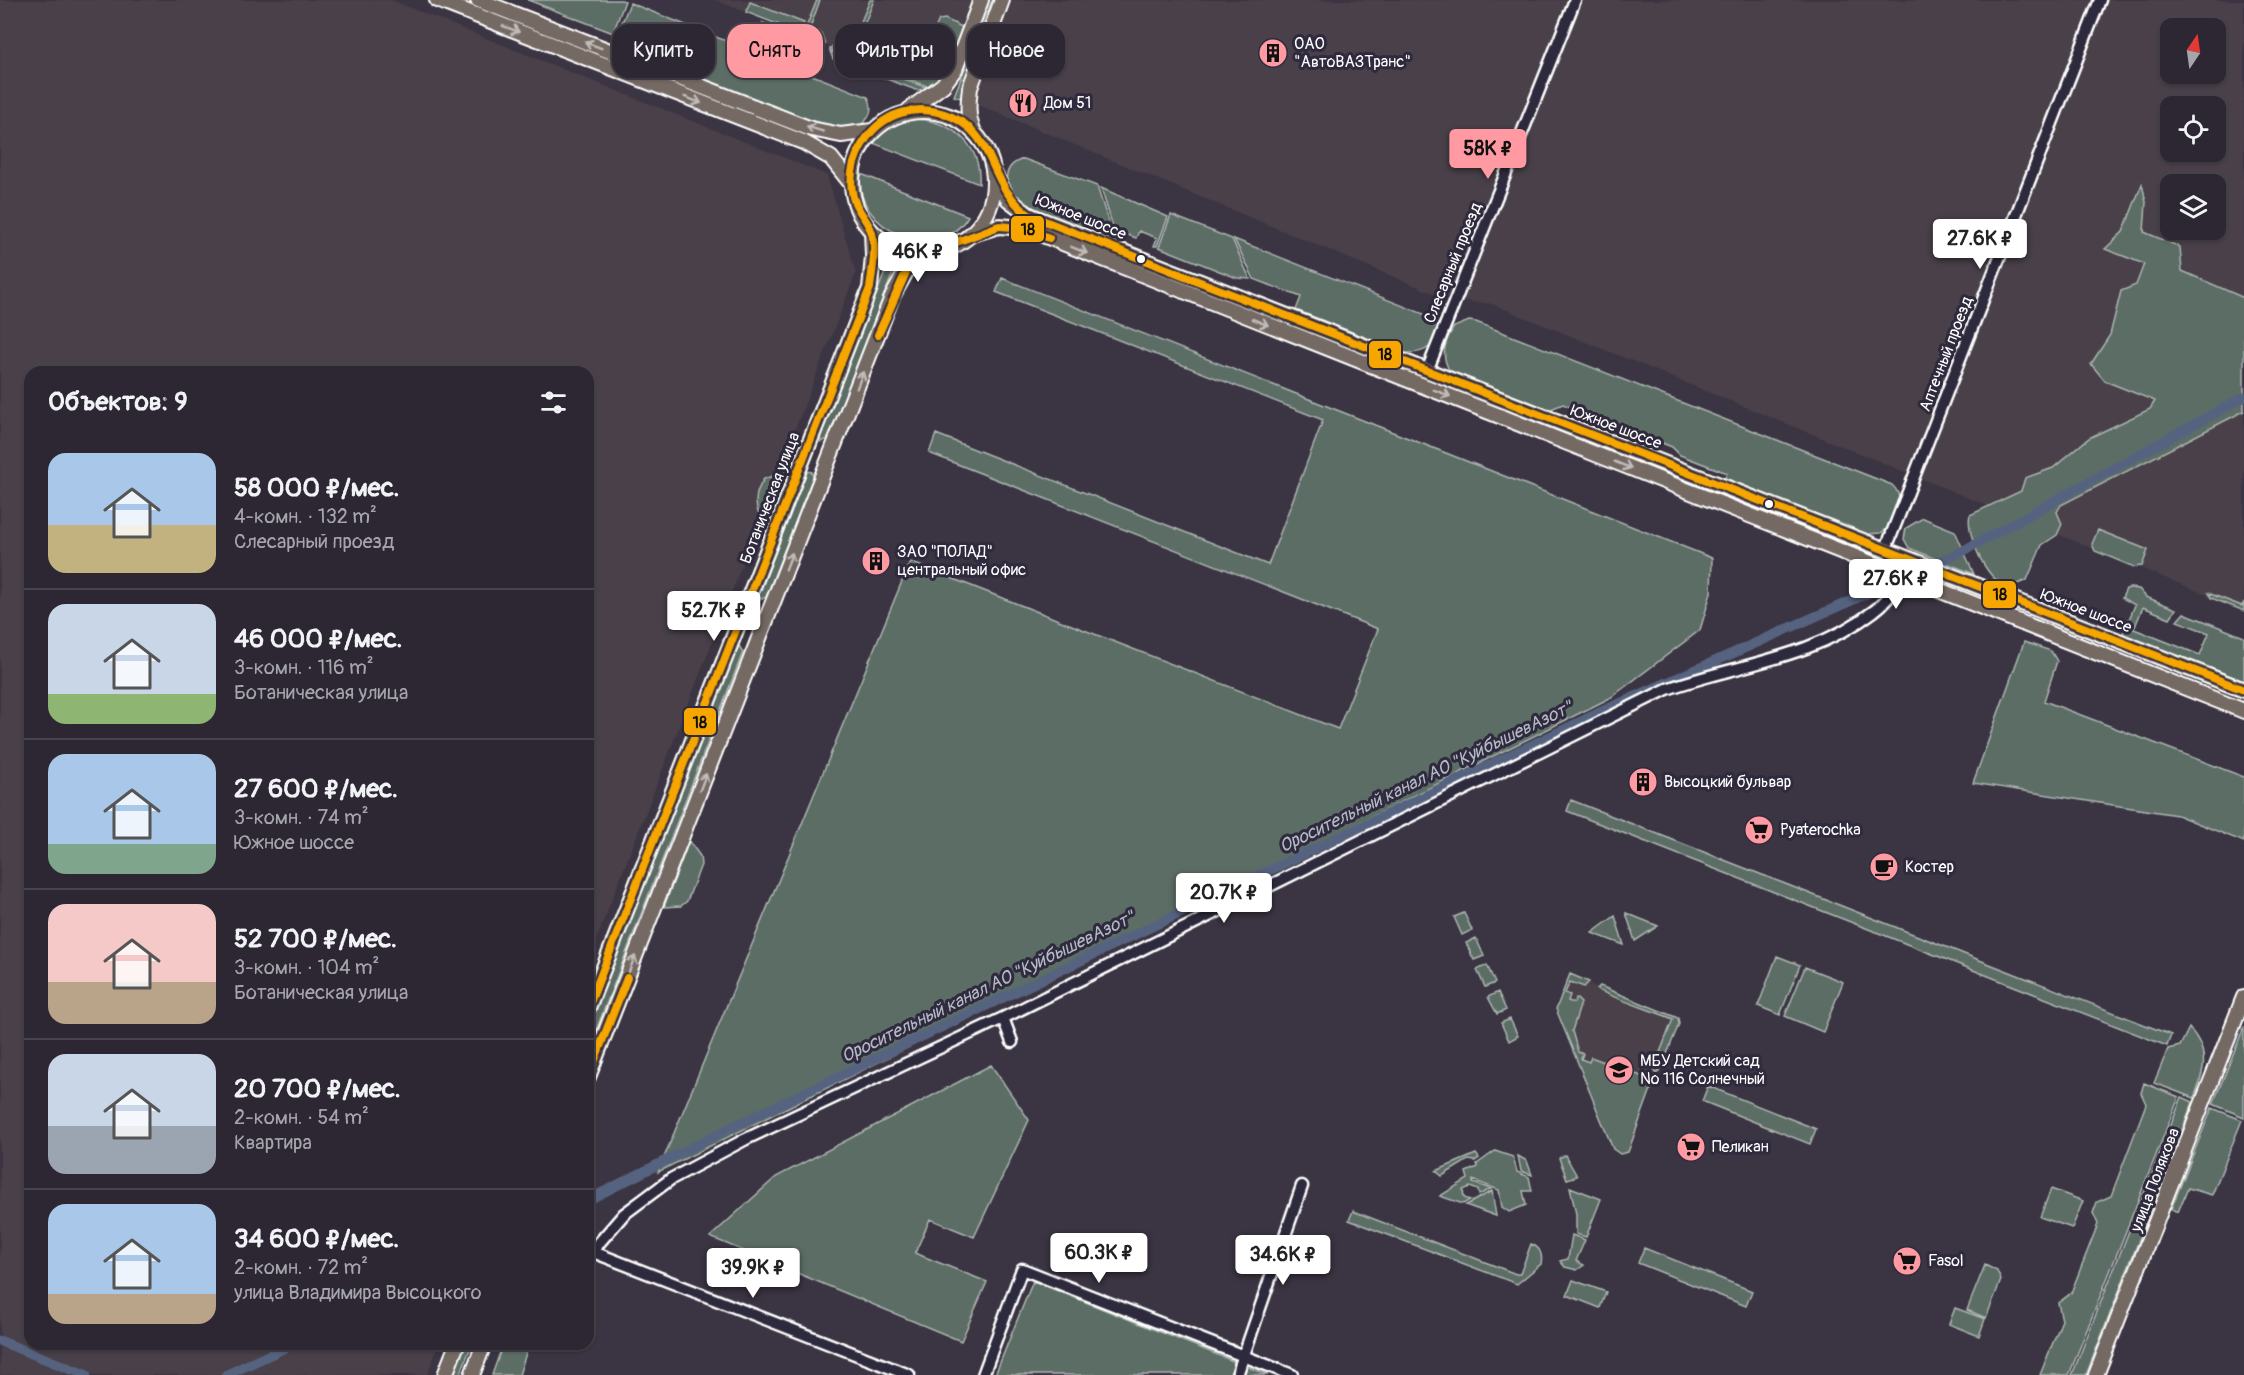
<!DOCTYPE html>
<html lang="ru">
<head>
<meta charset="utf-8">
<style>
  body { margin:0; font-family:Pangolin,sans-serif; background:#342f3a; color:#f1f3f6; height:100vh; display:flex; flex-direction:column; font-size:22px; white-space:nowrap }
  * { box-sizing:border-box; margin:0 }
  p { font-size:20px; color:#a6a5ac }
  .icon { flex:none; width:33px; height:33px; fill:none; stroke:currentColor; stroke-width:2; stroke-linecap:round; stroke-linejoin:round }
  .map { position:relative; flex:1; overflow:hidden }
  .panel { position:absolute; left:24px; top:366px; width:570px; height:984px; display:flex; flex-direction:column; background:#2c2732; border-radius:18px; box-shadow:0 2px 4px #0004,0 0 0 2px #48444d }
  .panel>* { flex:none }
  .top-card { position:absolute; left:612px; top:24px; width:570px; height:54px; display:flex; gap:12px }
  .needle { width:39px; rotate:13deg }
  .controls { position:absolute; left:2160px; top:18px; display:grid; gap:12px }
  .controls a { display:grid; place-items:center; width:66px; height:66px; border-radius:12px; background:#2c2732; box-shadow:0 2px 4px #0004,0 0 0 2px #48444d; font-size:30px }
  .price { position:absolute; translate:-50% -51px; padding:0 14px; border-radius:6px; background:#fff; color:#222; font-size:20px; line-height:39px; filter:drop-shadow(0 2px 3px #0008) }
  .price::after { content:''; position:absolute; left:50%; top:36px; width:18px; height:14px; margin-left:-9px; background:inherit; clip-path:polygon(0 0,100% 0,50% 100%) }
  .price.on { background:#ff9aa2; color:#111 }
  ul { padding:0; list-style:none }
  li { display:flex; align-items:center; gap:18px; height:150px; padding:0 24px }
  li+li { border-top:2px solid #48444d }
  li span { display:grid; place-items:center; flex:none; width:168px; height:120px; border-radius:18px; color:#555 }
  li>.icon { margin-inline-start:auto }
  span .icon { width:72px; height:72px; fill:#fffc; stroke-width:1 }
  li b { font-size:26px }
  h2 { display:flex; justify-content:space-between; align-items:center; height:72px; padding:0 24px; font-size:26px }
  .chip { padding:0 21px; border-radius:18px; background:#2c2732; box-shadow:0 2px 4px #0004,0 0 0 2px #48444d; font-size:21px; line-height:54px }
  .chip.on { background:#ff9aa2; color:#111 }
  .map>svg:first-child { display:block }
  .built { fill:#494048; fill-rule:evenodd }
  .green { fill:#5b6d65; stroke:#adb6b2; stroke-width:1.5 }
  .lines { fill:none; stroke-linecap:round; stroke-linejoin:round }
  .canal { stroke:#576480; stroke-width:10 }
  .minor-casing { stroke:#fff; stroke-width:15 }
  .major-casing { stroke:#fff; stroke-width:18 }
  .minor { stroke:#2f2a3d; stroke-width:10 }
  .major { stroke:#756964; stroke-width:14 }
  .bus-1-casing { stroke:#2f2a3d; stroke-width:12 }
  .bus-1 { stroke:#f7a600; stroke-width:8 }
  .oneway { stroke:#c1bcb9 }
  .bus-dot { fill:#fff; stroke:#2f2a3d; stroke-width:2 }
  .labels { text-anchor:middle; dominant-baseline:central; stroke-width:6; stroke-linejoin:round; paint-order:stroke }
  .poi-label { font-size:16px; fill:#fff; stroke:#2f2a3d; text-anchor:start }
  .street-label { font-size:16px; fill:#fff; stroke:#2f2a3d }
  .water-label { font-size:18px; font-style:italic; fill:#b3b9c6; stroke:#2f2a3d }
  .line-badge { stroke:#2f2a3d; stroke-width:2 }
  .pale-badge-label { font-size:16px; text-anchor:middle; font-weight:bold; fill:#111 }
</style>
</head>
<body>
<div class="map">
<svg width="2244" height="1375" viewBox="0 0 2244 1375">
  <rect width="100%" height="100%" fill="#3b3442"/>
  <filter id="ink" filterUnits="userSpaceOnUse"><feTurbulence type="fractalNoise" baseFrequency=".0167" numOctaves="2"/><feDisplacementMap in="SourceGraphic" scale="12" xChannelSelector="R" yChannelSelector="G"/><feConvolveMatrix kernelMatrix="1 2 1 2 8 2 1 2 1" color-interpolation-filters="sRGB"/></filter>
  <g filter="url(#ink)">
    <!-- built -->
    <path class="built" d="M0 0H391L827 175 856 273 588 961V372H30V1344H439L427 1375H0Z
      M715 0H2244V610L1492 304 1447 299 976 104ZM2170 28H2216V74H2170ZM2170 106H2216V152H2170ZM2170 184H2216V230H2170Z
      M1569 976 1676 1018 1626 1148 1615 1144 1566 1032 1574 1011 1557 1005Z"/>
    <!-- green -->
    <path class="green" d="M528 0H621L625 1 613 33Z
      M817 0H820L810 28 821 33 825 44 803 35Z
      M870 0H874L856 45 918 68 939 20 945 19 964 28 953 67 932 88 830 49 837 41 852 43Z
      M992 0H999L961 98 954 96Z
      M750 2 804 23 800 33 746 12Z
      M630 3 868 97C876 112 867 123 853 129L826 128 613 44Z
      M763 23 799 37 796 44 768 33Z
      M802 39 822 47 812 50 799 45Z
      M830 51 930 89 916 90 833 59Z
      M910 119C949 119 982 142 979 184L873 143 882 130Z
      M1024 159 1097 186 1113 237C1095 236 1022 206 1011 192 1007 187 1006 180 1007 174 1009 165 1016 161 1024 159Z
      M861 174 968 216C939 266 852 230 861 174Z
      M2142 184 2146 202 2144 232 2180 247 2182 271 2244 298V411L2061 505 2057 512 2062 524 2057 535 2042 545 2027 580C2020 583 2013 587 2004 584 1986 580 1965 532 1970 515L2021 491 2025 478 2053 468 2089 438 2150 409 2155 401 2105 381 2091 364 2110 335 2121 291 2136 285 2144 264 2105 249 2123 232Z
      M1101 188 1168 217 1157 246H1154L1157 238 1139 231 1136 238 1114 230Z
      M1171 215 1232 239 1250 279 1237 278 1159 247Z
      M1234 239 1434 318 1439 326C1437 346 1424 354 1405 353L1296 310 1301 297 1254 279Z
      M889 262 896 265 828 439 821 442 820 436Z
      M1002 278 1712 558 1711 593 1700 630 1610 698 658 1172 910 562 1338 729 1378 629 929 453 936 434 1268 565 1323 420 996 292Z
      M1469 321 1476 322 1892 485C1907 498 1896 525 1881 533L1867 534 1725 478 1727 473 1680 455 1672 447 1563 404 1551 409 1540 407 1451 373C1440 357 1444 342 1454 327Z
      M807 471 812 472 813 477 766 597 761 599 759 595Z
      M785 472 764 526C755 509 752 496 764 479Z
      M1923 518 1955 531 1974 574 1909 548 1904 539 1906 528Z
      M2098 530 2148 550 2142 566 2134 567 2095 551 2092 544Z
      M2130 588 2139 589 2146 597 2176 609 2170 618 2143 607 2134 629 2200 655 2209 633 2177 621 2184 613 2244 637V681L2122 636 2135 605 2122 598 2126 589Z
      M2208 593 2242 606 2244 602V611L2211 598Z
      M2024 642 2051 651 2057 661 2044 701 2244 777V842L2177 815 1973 783Z
      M739 646 743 652 588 1051V1026L735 648Z
      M1571 800 2171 1035 2167 1046 1567 811Z
      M689 841 700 856 701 865 687 901 681 906 664 907Z
      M1464 913 1472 930 1462 935 1454 917Z
      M1626 913 1658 926 1635 941Z
      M1615 916 1624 945 1592 933Z
      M1476 938 1484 956 1474 960 1466 943Z
      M1777 956 1800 965 1780 1015 1758 1006Z
      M1487 965 1495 983 1485 987 1477 970Z
      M1805 967 1843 982 1823 1032 1785 1016Z
      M1570 974 1589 982 1584 987 1570 982 1565 993 1570 995 1568 1001 1574 1003 1576 998 1581 1003 1572 1031 1578 1052 1583 1054 1581 1059 1589 1062 1591 1057 1654 1081 1628 1152 1620 1154 1613 1149 1556 1009Z
      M1600 986 1678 1018 1679 1024 1660 1071 1656 1074 1654 1068 1673 1019C1662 1014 1599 993 1597 989Z
      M1498 992 1506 1010 1497 1014 1488 997Z
      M1510 1019 1518 1036 1509 1041 1501 1023Z
      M2244 1027V1117L2213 1104Z
      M2189 1028C2211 1051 2204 1072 2194 1098L2154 1083 2168 1049 2180 1046Z
      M991 1065 1029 1120 974 1237 930 1219 915 1253 987 1282 961 1341 710 1237 776 1177Z
      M2144 1083 2179 1097 2069 1375H2040L2062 1320 2058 1303 2071 1293 2098 1224 2093 1213 2097 1202 2111 1196 2146 1104 2141 1093Z
      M1708 1086 1816 1129 1810 1144 1702 1101Z
      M2182 1097 2193 1102 2086 1375H2072Z
      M2212 1108 2242 1120 2212 1195 2188 1188 2178 1212 2171 1209Z
      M1495 1151 1513 1157 1517 1172 1529 1177 1532 1191H1523L1526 1205 1509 1212 1502 1207 1499 1190 1473 1180V1183L1491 1189 1479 1195 1478 1190 1470 1187 1463 1190 1464 1198 1470 1200 1463 1204 1440 1196 1468 1179 1466 1172 1478 1167 1477 1164Z
      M1476 1154 1479 1158 1475 1161 1468 1160 1442 1176 1436 1171Z
      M1565 1155 1577 1176 1567 1179 1559 1158Z
      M1518 1156 1527 1161 1532 1175 1521 1171Z
      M1570 1187 1601 1199 1586 1237 1576 1234V1214Z
      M2051 1189 2083 1201 2072 1228 2040 1217Z
      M1492 1191 1496 1216 1466 1205Z
      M1353 1211 1516 1274H1520L1531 1244C1540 1247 1543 1255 1541 1264L1517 1284 1349 1220Z
      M1572 1235 1585 1240 1576 1261 1584 1265 1577 1270 1565 1267 1560 1261 1568 1259Z
      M1644 1248 1752 1291 1746 1306 1638 1263Z
      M1985 1265 1997 1271 2001 1280 1986 1318 1967 1310Z
      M1573 1280 1606 1292 1600 1308 1567 1295Z
      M1033 1281 1268 1375H995Z
      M1955 1308 1985 1319 1979 1336 1949 1324Z
      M461 1344H472L460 1375H449Z
      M503 1344H529L519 1375H492Z"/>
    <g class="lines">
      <!-- canal -->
      <path class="canal" d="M588 1200 722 1132 1605 710 1961 552 2244 397
        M0 1341 86 1375
        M226 1375 293 1344"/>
      <!-- minor casing -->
      <g class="minor-casing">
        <path id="minor" d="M1427 371 1575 0
          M1885 551 2100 0
          M1003 1018 1012 1042
          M588 1250 909 1375
          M592 1251 624 1214 671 1179 746 1139 1003 1018 1667 689C1738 664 1812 659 1874 611 1887 602 1895 588 1904 576
          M983 1375 1022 1269 1292 1375
          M1237 1375 1302 1186"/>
      </g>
      <!-- major casing -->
      <g class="major-casing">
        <path id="major" d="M437 0 803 142 831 158 850 182
          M478 0 811 129 841 135 872 131
          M909 110 943 85 955 69 981 0
          M852 182a71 71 0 1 1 142 0a71 71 0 1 1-142 0Z
          M974 132C967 118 968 104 970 88L1002 0
          M994 173 1008 199 1029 215 2244 690
          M970 235 999 226 1025 228 2244 711
          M588 1008 870 288 873 256 872 232
          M588 1077 892 297 907 270 925 254
          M445 1375 457 1344
          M472 1375 484 1344
          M2096 1375 2244 997"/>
      </g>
      <!-- minor -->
      <use href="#minor" class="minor"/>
      <!-- major -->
      <use href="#major" class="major"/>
      <!-- bus-1 casing -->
      <g class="bus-1-casing">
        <path id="bus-1" d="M878 335 907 270 925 254 999 226 1025 228 1049 238
          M588 1008 870 288C872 270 877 251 872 233 868 220 856 210 853 197 845 162 868 123 901 113 924 106 949 112 967 126 996 150 992 188 1029 215L2244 690
          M588 1077 627 978"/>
      </g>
      <!-- bus-1 -->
      <use href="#bus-1" class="bus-1"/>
    </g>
    <!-- one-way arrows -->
    <defs><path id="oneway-shaft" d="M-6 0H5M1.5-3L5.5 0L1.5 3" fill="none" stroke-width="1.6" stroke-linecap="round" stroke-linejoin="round" transform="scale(1.5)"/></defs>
    <g class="oneway">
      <use href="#oneway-shaft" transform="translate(511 29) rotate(21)"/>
      <use href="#oneway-shaft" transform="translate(593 45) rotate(-159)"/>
      <use href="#oneway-shaft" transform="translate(693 100) rotate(21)"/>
      <use href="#oneway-shaft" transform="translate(815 129) rotate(-163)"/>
      <use href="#oneway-shaft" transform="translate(1079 250) rotate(22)"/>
      <use href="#oneway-shaft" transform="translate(1260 322) rotate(22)"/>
      <use href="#oneway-shaft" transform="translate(860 380) rotate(-69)"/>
      <use href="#oneway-shaft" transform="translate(1442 393) rotate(22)"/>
      <use href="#oneway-shaft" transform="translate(1623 465) rotate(22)"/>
      <use href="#oneway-shaft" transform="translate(789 561) rotate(-69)"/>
      <use href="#oneway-shaft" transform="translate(703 782) rotate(-69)"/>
      <use href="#oneway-shaft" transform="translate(632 964) rotate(-69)"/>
    </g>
  </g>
  <!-- icons -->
  <defs>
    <g id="building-disc" transform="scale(1.5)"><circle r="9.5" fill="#ff9aa2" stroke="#2f2a3d"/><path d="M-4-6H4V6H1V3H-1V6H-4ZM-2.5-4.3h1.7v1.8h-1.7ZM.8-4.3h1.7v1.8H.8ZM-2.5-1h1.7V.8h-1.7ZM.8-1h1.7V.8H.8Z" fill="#111"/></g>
    <g id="restaurant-disc" transform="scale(1.5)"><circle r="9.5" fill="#ff9aa2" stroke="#2f2a3d"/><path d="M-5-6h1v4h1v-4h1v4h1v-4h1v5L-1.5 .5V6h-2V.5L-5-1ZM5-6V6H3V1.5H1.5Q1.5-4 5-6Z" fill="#111"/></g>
    <g id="supermarket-disc" transform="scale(1.5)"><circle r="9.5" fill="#ff9aa2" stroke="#2f2a3d"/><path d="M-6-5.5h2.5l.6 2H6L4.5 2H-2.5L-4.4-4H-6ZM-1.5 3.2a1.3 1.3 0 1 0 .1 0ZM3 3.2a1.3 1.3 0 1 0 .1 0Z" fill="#111"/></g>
    <g id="cafe-disc" transform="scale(1.5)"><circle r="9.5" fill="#ff9aa2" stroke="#2f2a3d"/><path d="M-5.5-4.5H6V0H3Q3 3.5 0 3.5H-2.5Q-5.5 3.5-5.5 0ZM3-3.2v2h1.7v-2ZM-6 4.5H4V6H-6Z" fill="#111"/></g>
    <g id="school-disc" transform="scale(1.5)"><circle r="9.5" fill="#ff9aa2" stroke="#2f2a3d"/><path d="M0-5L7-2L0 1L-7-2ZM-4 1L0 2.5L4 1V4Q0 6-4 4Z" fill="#111"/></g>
  </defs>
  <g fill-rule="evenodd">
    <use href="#building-disc" x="1273" y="53"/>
    <use href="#restaurant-disc" x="1023" y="103"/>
    <use href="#building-disc" x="876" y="561"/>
    <use href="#building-disc" x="1643" y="782"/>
    <use href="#supermarket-disc" x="1759" y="830"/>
    <use href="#cafe-disc" x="1884" y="867"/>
    <use href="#school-disc" x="1619" y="1070"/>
    <use href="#supermarket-disc" x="1691" y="1147"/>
    <use href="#supermarket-disc" x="1907" y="1261"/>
  </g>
  <!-- markers -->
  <g class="bus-dot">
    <circle cx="1141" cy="259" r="5"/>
    <circle cx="1769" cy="504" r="5"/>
  </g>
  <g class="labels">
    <!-- poi labels -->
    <g class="poi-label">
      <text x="1294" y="44">ОАО<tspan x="1294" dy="18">"АвтоВАЗТранс"</tspan></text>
      <text x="1044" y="103">Дом 51</text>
      <text x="897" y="552">ЗАО "ПОЛАД"<tspan x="897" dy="18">центральный офис</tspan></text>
      <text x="1664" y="782">Высоцкий бульвар</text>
      <text x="1780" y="830">Pyaterochka</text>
      <text x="1905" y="867">Костер</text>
      <text x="1640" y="1061">МБУ Детский сад<tspan x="1640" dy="18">№ 116 Солнечный</tspan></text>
      <text x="1712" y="1147">Пеликан</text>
      <text x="1928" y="1261">Fasol</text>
    </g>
    <!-- street labels -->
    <g class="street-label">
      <text transform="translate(1081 217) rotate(22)">Южное шоссе</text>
      <text transform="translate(1453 263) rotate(-68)">Слесарный проезд</text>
      <text transform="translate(1946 354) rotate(-69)">Аптечный проезд</text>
      <text transform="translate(1616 427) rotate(21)">Южное шоссе</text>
      <text transform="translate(770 498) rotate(-69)">Ботаническая улица</text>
      <text transform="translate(2086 611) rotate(21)">Южное шоссе</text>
      <text transform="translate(2155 1180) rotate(-69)">улица Полякова</text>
    </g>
    <!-- water labels -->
    <g class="water-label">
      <text transform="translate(1426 777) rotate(-26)">Оросительный канал АО "КуйбышевАзот"</text>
      <text transform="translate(988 987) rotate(-26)">Оросительный канал АО "КуйбышевАзот"</text>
    </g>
  </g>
  <g class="line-badge">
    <rect x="1010" y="215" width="35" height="28" rx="6" fill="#f7a600"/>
    <rect x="1368" y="340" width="34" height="29" rx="6" fill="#f7a600"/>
    <rect x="1982" y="580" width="35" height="29" rx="6" fill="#f7a600"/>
    <rect x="683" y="707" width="34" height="29" rx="6" fill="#f7a600"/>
  </g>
  <g class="pale-badge-label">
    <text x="1028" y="235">18</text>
    <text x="1385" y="360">18</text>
    <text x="2000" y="600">18</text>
    <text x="700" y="728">18</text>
  </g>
</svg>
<div class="controls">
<a><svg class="needle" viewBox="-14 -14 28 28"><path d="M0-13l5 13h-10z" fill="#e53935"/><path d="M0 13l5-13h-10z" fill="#a6a5ac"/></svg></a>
<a><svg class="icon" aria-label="locate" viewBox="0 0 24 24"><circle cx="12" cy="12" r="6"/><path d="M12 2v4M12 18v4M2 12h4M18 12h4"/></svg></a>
<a><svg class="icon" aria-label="layers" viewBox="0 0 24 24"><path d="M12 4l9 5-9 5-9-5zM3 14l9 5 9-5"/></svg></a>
</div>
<b class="price on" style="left:1488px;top:180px">58K ₽</b>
<b class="price" style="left:1980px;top:270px">27.6K ₽</b>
<b class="price" style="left:918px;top:283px">46K ₽</b>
<b class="price" style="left:1896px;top:610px">27.6K ₽</b>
<b class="price" style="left:714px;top:642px">52.7K ₽</b>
<b class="price" style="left:1224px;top:924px">20.7K ₽</b>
<b class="price" style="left:1099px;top:1284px">60.3K ₽</b>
<b class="price" style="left:1283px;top:1286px">34.6K ₽</b>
<b class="price" style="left:753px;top:1299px">39.9K ₽</b>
<div class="top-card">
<a class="chip">Купить</a>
<a class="chip on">Снять</a>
<a class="chip">Фильтры</a>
<a class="chip">Новое</a>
</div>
<section class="panel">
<h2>Объектов: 9<svg class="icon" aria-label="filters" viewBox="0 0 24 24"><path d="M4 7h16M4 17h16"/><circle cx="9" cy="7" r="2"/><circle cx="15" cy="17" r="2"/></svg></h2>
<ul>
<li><span style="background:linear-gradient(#a9c7e8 60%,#c2b280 0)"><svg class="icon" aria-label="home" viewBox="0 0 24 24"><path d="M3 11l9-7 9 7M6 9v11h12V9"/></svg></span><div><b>58 000 ₽/мес.</b><p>4-комн. · 132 m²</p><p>Слесарный проезд</p></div></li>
<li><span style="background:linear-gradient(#c9d6e8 75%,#8fb573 0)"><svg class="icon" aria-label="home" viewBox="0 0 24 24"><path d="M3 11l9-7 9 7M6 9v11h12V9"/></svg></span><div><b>46 000 ₽/мес.</b><p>3-комн. · 116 m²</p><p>Ботаническая улица</p></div></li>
<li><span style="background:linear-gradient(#a9c7e8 75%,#7fa58c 0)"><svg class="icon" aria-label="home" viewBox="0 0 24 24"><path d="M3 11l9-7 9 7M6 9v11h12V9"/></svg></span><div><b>27 600 ₽/мес.</b><p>3-комн. · 74 m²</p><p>Южное шоссе</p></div></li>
<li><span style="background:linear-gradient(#f6c9c9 65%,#b9a48a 0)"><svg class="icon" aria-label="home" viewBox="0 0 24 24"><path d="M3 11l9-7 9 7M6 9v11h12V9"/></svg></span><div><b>52 700 ₽/мес.</b><p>3-комн. · 104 m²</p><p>Ботаническая улица</p></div></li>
<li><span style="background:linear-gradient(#c9d6e8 60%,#9aa5b1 0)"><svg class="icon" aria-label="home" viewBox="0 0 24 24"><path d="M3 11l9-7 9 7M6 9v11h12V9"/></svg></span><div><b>20 700 ₽/мес.</b><p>2-комн. · 54 m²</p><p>Квартира</p></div></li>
<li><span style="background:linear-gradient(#a9c7e8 75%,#b9a48a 0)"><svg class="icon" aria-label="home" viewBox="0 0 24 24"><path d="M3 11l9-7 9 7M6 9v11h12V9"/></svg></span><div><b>34 600 ₽/мес.</b><p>2-комн. · 72 m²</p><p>улица Владимира Высоцкого</p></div></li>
</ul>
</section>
</div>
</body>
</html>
